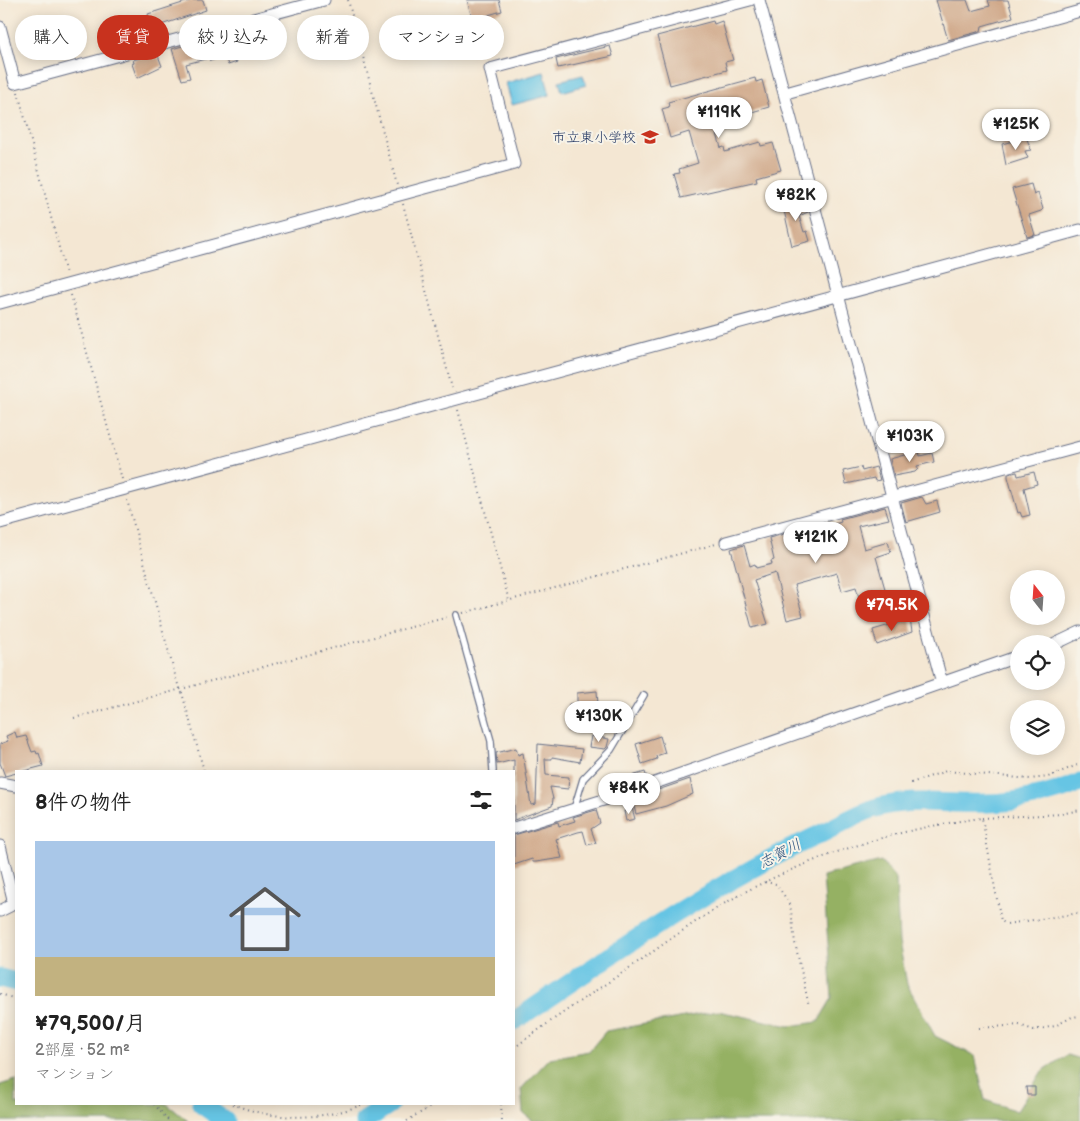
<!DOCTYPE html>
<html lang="ja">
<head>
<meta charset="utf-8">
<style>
  body { margin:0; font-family:"Balsamiq Sans","Klee One",sans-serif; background:#f2f2f2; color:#222; height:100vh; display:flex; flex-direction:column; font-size:19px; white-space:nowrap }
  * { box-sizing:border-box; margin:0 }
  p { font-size:16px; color:#767676 }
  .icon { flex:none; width:28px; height:28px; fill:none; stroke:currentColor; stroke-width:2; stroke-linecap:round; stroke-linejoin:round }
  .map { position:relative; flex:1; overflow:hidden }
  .details { position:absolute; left:15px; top:770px; width:500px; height:335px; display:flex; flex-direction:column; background:#fff; border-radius:0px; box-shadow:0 2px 12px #0003 }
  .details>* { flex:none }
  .hud { position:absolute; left:15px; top:15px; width:500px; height:45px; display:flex; gap:10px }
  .needle { width:32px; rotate:343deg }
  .controls { position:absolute; left:1010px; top:570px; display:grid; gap:10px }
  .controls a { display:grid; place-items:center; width:55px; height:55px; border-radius:50%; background:#fff; box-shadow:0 2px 12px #0003; font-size:25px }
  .price { position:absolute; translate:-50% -42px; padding:0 11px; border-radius:18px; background:#fff; color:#222; font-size:16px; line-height:32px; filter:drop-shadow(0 1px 2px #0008) }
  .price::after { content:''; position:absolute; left:50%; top:30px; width:15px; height:11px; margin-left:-8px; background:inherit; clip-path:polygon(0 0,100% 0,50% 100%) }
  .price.active { background:#c8321e; color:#fff }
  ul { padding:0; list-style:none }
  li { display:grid; align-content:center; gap:10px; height:265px; padding:0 20px }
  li+li { border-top:1px solid #e0e0e0 }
  li span { display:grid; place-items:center; height:155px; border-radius:0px; color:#555 }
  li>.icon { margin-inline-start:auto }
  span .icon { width:90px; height:90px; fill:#fffc; stroke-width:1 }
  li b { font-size:21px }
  h2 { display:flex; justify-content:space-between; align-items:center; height:60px; padding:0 20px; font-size:21px }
  .chip { padding:0 18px; border-radius:22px; background:#fff; box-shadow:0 2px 12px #0003; font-size:18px; line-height:45px }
  .chip.active { background:#c8321e; color:#fff }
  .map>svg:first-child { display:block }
  .forest { fill:#95b163; stroke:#587060 }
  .water { fill:#66c5e4; stroke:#407aa1 }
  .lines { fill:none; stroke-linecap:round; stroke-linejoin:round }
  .river { stroke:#66c5e4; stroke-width:19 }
  .building { fill:#d0a98a }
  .service-casing { stroke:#676f87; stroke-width:8 }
  .minor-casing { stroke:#676f87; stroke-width:13 }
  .path { stroke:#676f87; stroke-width:2; stroke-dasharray:1 4; stroke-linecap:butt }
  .service { stroke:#fff; stroke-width:5.5 }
  .minor { stroke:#fff; stroke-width:11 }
  .labels { text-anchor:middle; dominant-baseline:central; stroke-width:4; stroke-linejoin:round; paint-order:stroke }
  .poi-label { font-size:14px; fill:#1b2f5e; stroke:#f7f3e8; text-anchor:end }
  .water-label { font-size:15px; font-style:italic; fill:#2e5480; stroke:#f7f3e8 }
</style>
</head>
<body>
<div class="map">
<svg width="1080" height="1121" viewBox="0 0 1080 1121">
  <rect width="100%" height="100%" fill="#f7f3e8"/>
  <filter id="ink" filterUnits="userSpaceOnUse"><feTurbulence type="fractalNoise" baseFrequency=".02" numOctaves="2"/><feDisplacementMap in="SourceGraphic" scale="10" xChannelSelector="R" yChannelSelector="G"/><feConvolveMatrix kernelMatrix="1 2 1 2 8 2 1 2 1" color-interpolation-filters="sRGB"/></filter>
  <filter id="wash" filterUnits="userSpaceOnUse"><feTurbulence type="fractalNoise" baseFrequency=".0096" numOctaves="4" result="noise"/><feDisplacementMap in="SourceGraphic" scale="20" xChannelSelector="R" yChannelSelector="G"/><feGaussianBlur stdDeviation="1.12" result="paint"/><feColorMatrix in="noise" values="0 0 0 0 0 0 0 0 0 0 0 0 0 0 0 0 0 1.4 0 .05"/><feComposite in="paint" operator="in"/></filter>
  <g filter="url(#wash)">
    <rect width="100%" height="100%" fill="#f4e7d3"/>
    <!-- forest -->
    <path class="forest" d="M881 861 896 879 899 942 907 984 935 1036 975 1056 985 1100 1017 1111 1042 1071 1067 1055 1080 1059V1121H533L523 1113 521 1089 550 1058 589 1051 606 1031 718 1011 789 1026 818 1022 832 998 823 876Z
      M16 1080V1104H167L188 1121H0V1085Z"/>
    <!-- water -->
    <path class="water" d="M544 72 550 95 512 105 506 83Z
      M583 75 586 85 562 92 559 81Z"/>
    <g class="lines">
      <!-- river -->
      <path class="river" d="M0 978 16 982
        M514 1021C610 956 708 887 814 837 834 828 853 815 875 808 913 797 950 805 988 803 1020 802 1050 795 1080 783
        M201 1104 225 1121
        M364 1121 390 1104"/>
    </g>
    <g id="blocks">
      <!-- building -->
      <path class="building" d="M192 0H203L206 10 152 28 148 14Z
        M467 0H499L502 11 488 15 490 22 484 24 486 33 477 36Z
        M936 0H967L971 11 990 6 988 0H1008L1013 17 982 26 981 31 948 40Z
        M713 21 714 24 722 21 728 43 733 60 725 62 727 70 670 85 657 36Z
        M160 30 162 36 153 38 151 33Z
        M214 37 219 38 224 57 210 61 209 58 186 64 190 78 182 80 172 49Z
        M610 46 613 56 558 68 556 59Z
        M233 51 237 62 228 65 224 54Z
        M157 53 162 66 137 78 132 64 134 63 133 60Z
        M755 78 756 82 762 80 769 107 714 123 721 148 724 147 725 152 760 142 761 146 773 143 781 170 756 177 757 181 681 198 674 174 680 173 679 169 698 163 689 132 670 138 662 109 669 107 668 102Z
        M1024 138 1027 139 1031 150 1025 151 1028 158 1006 165 1002 144Z
        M1031 184 1034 195 1038 193 1043 209 1041 211 1029 215 1035 235 1027 237 1012 189Z
        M804 199 808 212 799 216 804 232 807 231 810 241 792 246 783 206Z
        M919 451 920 456 932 453 934 462 917 466 918 469 915 472 894 476 890 459Z
        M861 467 862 471 876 467 880 480 875 481 874 478 846 484 843 471Z
        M1017 472 1018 476 1034 472 1037 484 1024 488 1030 515 1022 517 1020 512 1018 513 1008 477V474Z
        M922 497 926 504 937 501 940 512 906 522 901 503Z
        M885 507 889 519 858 526 864 549 888 542 891 552 876 557 887 596 861 604 856 587 842 591 837 573 794 585 803 616 787 620 775 573 754 580 768 624 752 628 731 549 744 545 750 566 755 564 756 568 772 564 771 561 774 560 769 538 807 528 808 532 841 522 840 519Z
        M910 619 912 632 877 645 873 630Z
        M597 691 598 705 580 709 581 730 568 731 569 704H577V693Z
        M15 732 17 738 26 736 32 752 36 751 37 754 39 753 43 766 5 776 0 763V744L8 741 6 736Z
        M591 736 609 739 607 747 605 749 589 747Z
        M660 736 665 753 656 756 657 759 642 764 636 744Z
        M538 744 582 749 580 762 552 757V759H545L546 775 569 777 568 789 550 787 553 799 552 806 514 820V760L497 764 496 753 516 748 518 755 523 753 531 805 536 804Z
        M645 772 647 778 615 788H611V790L602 793 600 786Z
        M690 779 693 794 666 806 636 814 632 799Z
        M632 808 635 819 626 821 624 811Z
        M596 810 600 823 591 829 596 843 587 845 583 831 578 832 556 839 562 858 536 862H533L532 859 514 865V835L558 822 559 826 575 821 573 817Z
        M1026 1087H1035V1095H1027Z"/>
    </g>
  </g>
  <g filter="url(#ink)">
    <use href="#blocks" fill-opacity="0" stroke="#676f87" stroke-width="1"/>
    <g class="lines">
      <!-- service casing -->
      <g class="service-casing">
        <path id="service" d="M456 615 491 741 493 771
          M574 809 583 779 611 750 644 695"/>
      </g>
      <!-- minor casing -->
      <g class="minor-casing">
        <path id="minor" d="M759 0 942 683
          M0 27 15 83 324 0
          M786 93 1080 11
          M0 303 514 164 490 69 750 0
          M0 523 1080 230
          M726 542 1080 447
          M1055 644 1080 632
          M0 783 16 786
          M514 828 629 792 1019 656
          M0 846 13 899 10 906 0 911"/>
      </g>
      <!-- path -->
      <path class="path" d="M348 0 397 185
        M18 92 66 274
        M403 204 452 388
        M71 295 122 479
        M458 410 509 601
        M127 500 177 682 182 693 204 771
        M463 613 716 544
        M74 718 448 617
        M911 783 946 771 1030 779 1048 777 1080 764
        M982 818 1061 814 1080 810
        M765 882 776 884 788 901 791 910 795 943 809 1006
        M0 994 16 999
        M979 1028 1019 1025 1034 1030 1055 1026 1072 1017 1080 1016
        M514 1048C552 1019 593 993 632 966 669 941 705 913 743 893 817 854 900 828 982 818L1001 921 1007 924 1080 913
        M154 1104 169 1121
        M233 1104C272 1121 324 1121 363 1104
        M501 1104 502 1121
        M407 1121 435 1104"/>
      <!-- service -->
      <use href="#service" class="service"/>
      <!-- minor -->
      <use href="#minor" class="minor"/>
    </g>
  </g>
  <!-- icons -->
  <defs>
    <g id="school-bare" transform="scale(1.35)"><path d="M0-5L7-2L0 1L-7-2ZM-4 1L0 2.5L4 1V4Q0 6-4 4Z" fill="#c8321e" stroke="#f7f3e8" stroke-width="2.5" paint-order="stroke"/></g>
  </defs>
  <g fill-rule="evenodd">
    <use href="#school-bare" x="650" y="137"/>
  </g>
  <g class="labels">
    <!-- poi labels -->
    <g class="poi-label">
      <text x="636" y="137">市立東小学校</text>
    </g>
    <!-- water labels -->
    <g class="water-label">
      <text transform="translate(780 854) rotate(-28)">志賀川</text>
    </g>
  </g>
</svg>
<div class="controls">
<a><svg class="needle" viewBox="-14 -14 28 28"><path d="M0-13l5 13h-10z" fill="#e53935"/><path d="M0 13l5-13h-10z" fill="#767676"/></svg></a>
<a><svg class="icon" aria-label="locate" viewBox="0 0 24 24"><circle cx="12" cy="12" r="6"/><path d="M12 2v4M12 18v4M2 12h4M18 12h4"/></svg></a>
<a><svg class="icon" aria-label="layers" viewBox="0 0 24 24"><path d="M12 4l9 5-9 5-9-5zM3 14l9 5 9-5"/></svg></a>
</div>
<b class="price" style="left:719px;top:139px">¥119K</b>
<b class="price" style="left:1016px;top:151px">¥125K</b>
<b class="price" style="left:796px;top:222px">¥82K</b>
<b class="price" style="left:910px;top:463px">¥103K</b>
<b class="price" style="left:816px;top:564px">¥121K</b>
<b class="price active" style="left:892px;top:632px">¥79.5K</b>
<b class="price" style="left:599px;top:743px">¥130K</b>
<b class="price" style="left:629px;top:815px">¥84K</b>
<div class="hud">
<a class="chip">購入</a>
<a class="chip active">賃貸</a>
<a class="chip">絞り込み</a>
<a class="chip">新着</a>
<a class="chip">マンション</a>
</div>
<section class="details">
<h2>8件の物件<svg class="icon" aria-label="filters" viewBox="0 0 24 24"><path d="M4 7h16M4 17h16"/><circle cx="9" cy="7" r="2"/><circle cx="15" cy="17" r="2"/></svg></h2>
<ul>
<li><span style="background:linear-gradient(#a9c7e8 75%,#c2b280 0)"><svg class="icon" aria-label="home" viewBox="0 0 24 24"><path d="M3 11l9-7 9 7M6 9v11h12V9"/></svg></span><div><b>¥79,500/月</b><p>2部屋 · 52 m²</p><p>マンション</p></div></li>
</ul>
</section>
</div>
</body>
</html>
